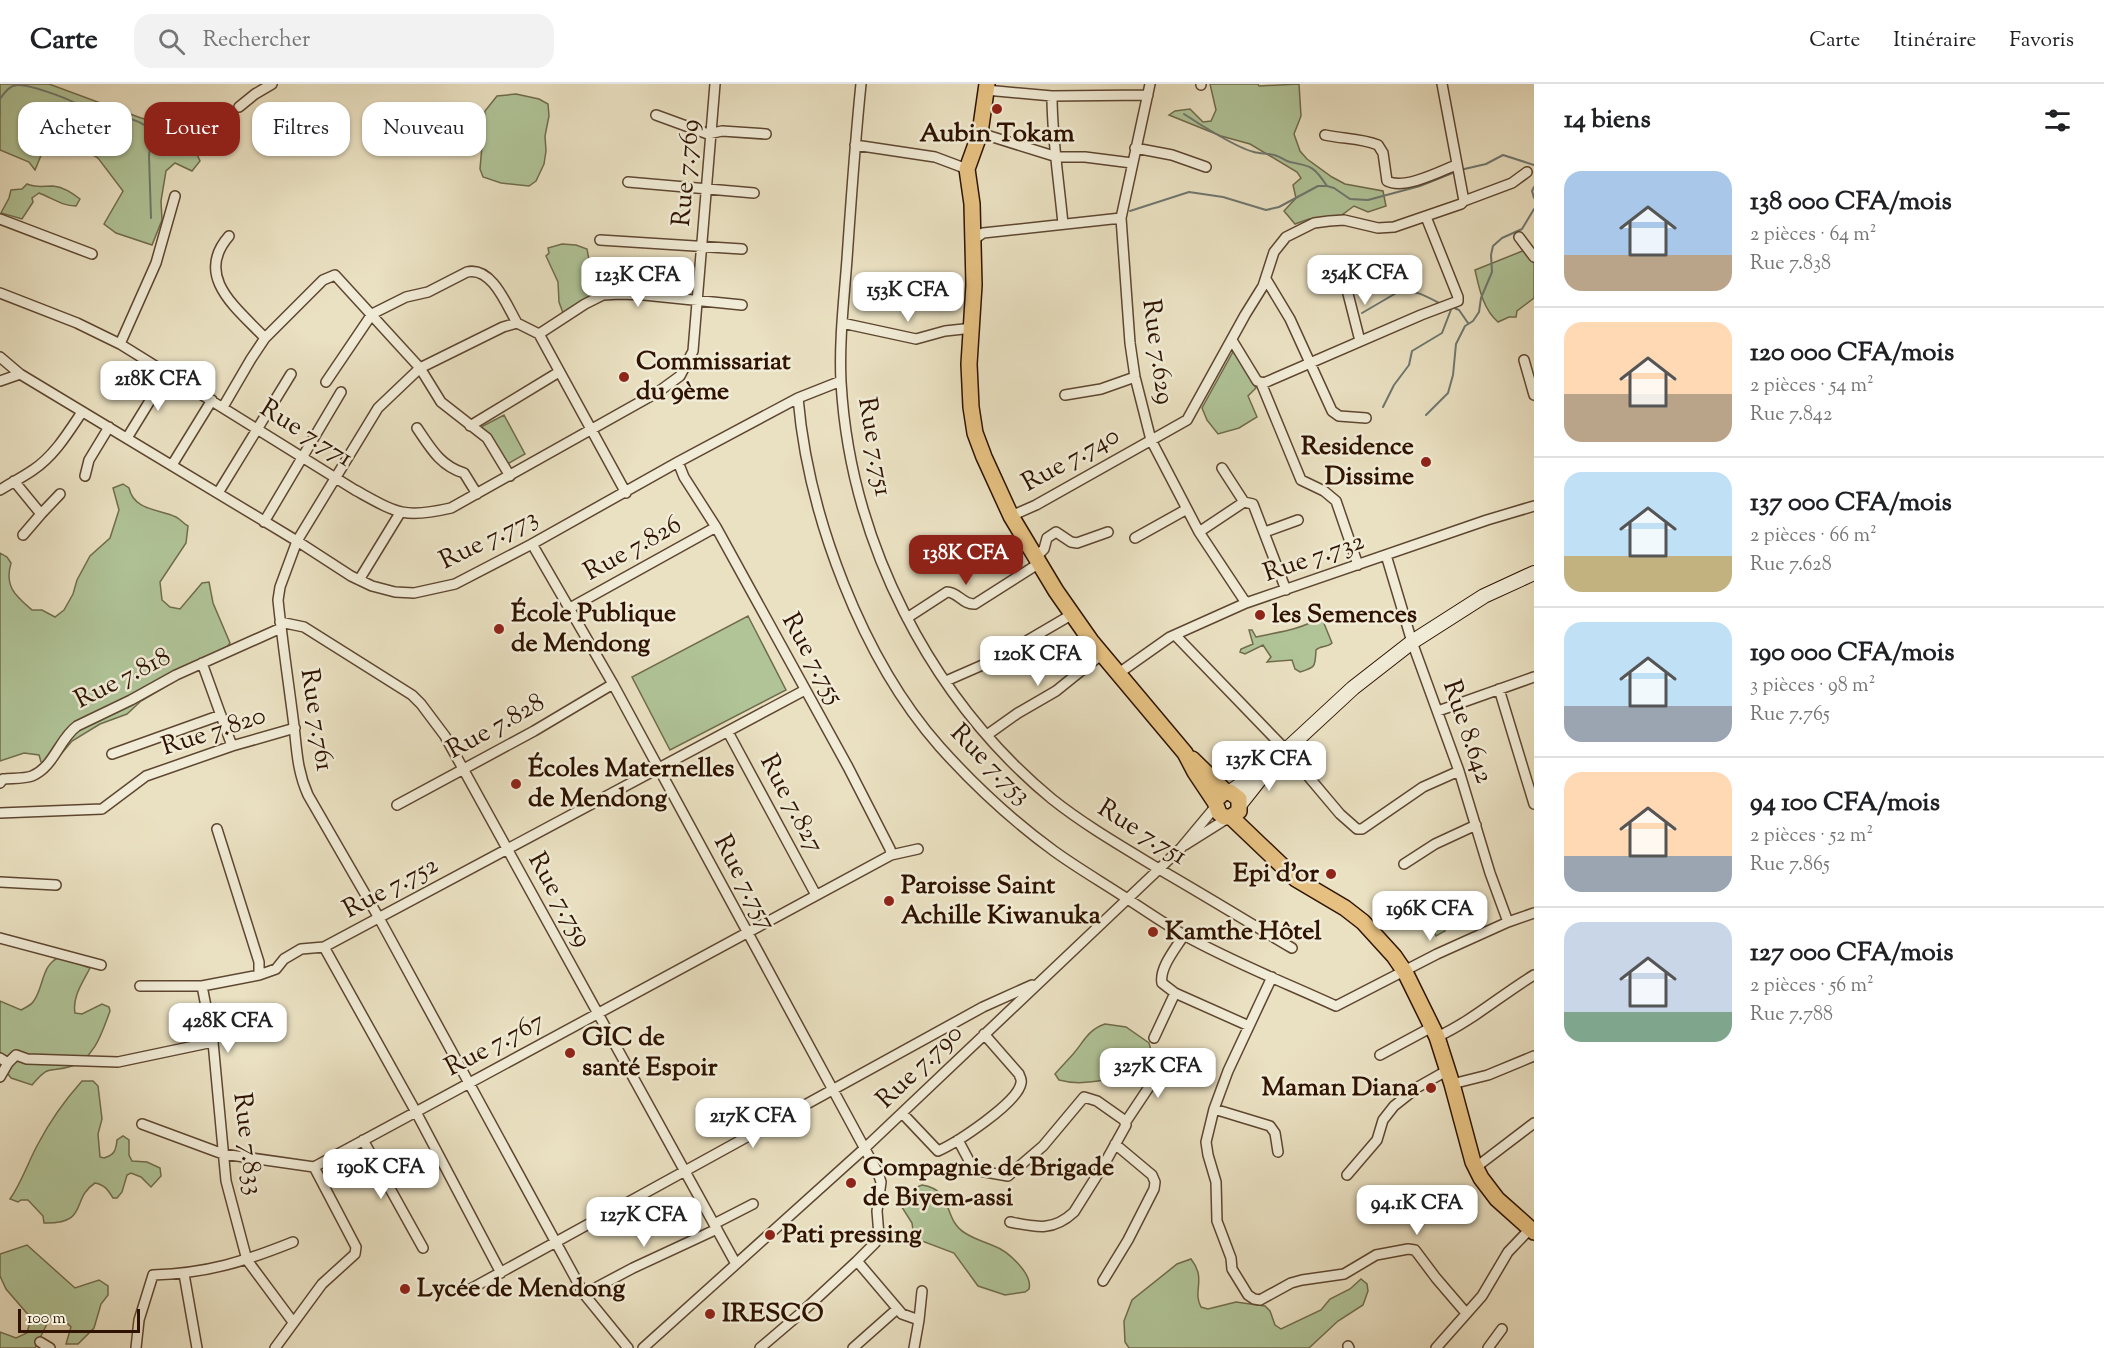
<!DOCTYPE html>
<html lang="fr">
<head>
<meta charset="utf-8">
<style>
  body { margin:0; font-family:"Sorts Mill Goudy",serif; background:#f2f2f2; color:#202124; height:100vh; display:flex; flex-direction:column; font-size:22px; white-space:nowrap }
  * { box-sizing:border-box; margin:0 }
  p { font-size:20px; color:#757577 }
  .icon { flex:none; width:33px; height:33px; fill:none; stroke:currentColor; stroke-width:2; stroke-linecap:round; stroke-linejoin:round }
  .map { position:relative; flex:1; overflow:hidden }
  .details { display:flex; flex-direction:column; background:#fff; width:570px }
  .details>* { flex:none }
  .guide { position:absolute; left:18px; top:18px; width:570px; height:54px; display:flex; gap:12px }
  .scale { position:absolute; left:18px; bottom:15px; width:122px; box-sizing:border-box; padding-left:6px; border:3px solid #2f1300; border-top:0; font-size:16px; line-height:21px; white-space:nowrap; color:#2f1300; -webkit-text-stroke:4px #f1ecd7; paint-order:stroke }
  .price { position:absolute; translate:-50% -51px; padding:0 14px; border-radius:12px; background:#fff; color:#222; font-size:20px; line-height:39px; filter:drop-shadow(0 2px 3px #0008) }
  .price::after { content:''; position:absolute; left:50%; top:36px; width:18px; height:14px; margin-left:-9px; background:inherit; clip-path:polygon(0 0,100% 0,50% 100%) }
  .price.on { background:#8f2418; color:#fff }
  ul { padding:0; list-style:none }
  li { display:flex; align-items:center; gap:18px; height:150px; padding:0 30px }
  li+li { border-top:2px solid #e0e0e0 }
  li span { display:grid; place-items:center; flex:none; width:168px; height:120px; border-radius:18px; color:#555 }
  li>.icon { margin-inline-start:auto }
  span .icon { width:72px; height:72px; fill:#fffc; stroke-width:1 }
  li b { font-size:26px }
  h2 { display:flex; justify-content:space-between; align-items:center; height:72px; padding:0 30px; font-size:26px }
  .chip { padding:0 21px; border-radius:18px; background:#fff; box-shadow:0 2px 4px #0004; font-size:21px; line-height:54px }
  .chip.on { background:#8f2418; color:#fff }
  header { display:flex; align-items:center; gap:36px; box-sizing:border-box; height:84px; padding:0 30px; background:#fff; border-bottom:2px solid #e0e0e0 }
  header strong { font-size:28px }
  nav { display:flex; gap:33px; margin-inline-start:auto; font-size:21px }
  .search { width:420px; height:54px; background:#f2f2f2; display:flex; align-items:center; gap:15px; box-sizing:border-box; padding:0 21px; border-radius:18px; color:#757577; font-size:22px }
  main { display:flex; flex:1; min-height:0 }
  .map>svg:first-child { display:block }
  .green { fill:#b0c498; stroke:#706c4c; stroke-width:1.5 }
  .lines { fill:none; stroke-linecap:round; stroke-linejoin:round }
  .stream { stroke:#6f7870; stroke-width:2 }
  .street-casing { stroke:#5e4630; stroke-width:12 }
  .secondary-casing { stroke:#2f1300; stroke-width:16 }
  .primary-casing { stroke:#2f1300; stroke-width:18 }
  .street { stroke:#f1ecd7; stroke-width:9 }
  .secondary { stroke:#f1ecd7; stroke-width:14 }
  .primary { stroke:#e5c081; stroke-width:15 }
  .poi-dot { fill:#8f2418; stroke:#f1ecd7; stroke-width:2 }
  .labels { text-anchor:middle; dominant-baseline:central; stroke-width:5; stroke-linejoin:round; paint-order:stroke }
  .poi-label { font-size:26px; font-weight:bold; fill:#2f1300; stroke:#f1ecd7; text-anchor:start }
  .street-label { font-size:26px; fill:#2f1300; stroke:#f1ecd7 }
</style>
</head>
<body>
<header>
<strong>Carte</strong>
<div class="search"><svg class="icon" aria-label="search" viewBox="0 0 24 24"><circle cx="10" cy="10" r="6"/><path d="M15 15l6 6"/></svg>Rechercher</div>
<nav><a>Carte</a><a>Itinéraire</a><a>Favoris</a></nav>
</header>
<main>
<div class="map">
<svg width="1534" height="1264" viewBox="0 0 1534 1264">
  <rect width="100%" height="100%" fill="#eae1c2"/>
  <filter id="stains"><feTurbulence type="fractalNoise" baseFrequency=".00333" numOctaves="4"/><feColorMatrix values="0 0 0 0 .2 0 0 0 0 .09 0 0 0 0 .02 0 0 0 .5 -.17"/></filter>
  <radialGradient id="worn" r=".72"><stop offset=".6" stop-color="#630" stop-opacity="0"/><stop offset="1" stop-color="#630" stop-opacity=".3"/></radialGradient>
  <!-- green -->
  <path class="green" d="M0 0H49L141 34 174 42 193 62 200 77 192 87 175 79 166 87 161 117 162 136 152 161 116 149 104 140 123 107 98 74 52 45 35 86 29 78 0 66Z
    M1210 0H1258L1259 2 1299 0 1301 32 1294 50 1300 67 1307 75 1332 93 1345 100 1383 107 1386 122 1368 128 1354 122 1339 133 1309 135 1295 140 1284 127 1296 114 1293 101 1301 94 1297 88 1250 60 1221 52 1169 31 1175 27 1190 25 1203 38 1211 37 1216 26Z
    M516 10 539 15 548 20 549 32 545 52 546 67 544 80 536 97 529 102 501 99 483 93 480 85 485 27 497 12Z
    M27 100C36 104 43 102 53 102 64 103 72 109 80 115L76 122C62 122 52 114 39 109L32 114 33 118 22 135 1 129 9 114 11 106 22 105Z
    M562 160 576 161 587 165 593 198 600 207 598 210 563 229 559 218 558 198 546 172 549 169 548 164Z
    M1525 166 1534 179V214L1517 227 1516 233H1509L1498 238C1483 225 1479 204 1475 186Z
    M1234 266 1256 304 1248 312 1257 333 1239 344 1218 350 1207 336 1202 324Z
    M504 331 525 370 502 383 481 343Z
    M123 400 129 404C134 427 160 425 176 433 180 435 184 440 188 442L186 459 160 498 162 516 170 523 180 525 202 499 209 498 213 519 230 559 228 562 200 578 191 588 141 617 127 630 100 640 72 657 56 676 45 679 41 678 39 671 24 669 0 677V469L7 473 11 479C4 503 16 512 32 526H42L55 533 64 526 73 510 77 496 90 472 110 454 119 426 113 404Z
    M748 532 786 606 670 666 632 593Z
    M1319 534 1323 537 1332 559C1327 564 1321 561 1316 566 1315 583 1316 583 1300 588L1295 585 1292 576 1267 578 1271 573 1263 561 1245 570 1240 568 1241 565 1253 560 1249 546H1252L1256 553C1278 548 1300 546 1319 534Z
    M1434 824 1445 847 1436 852 1425 828Z
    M60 873 90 884C83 898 72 913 75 929L82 930 102 920 109 923 110 927C102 948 95 974 72 982 49 990 51 978 32 1001L11 994C7 990 6 983 0 977V917L21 926C25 924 31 921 33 918 44 904 41 880 60 873Z
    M1105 940 1126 943 1149 959 1153 974 1151 982 1145 986C1116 992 1088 1004 1059 996L1055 990C1061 983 1068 976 1074 969 1084 957 1089 945 1105 940Z
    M82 997H93L98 1002 102 1035 98 1050 100 1073 104 1074C114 1071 116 1067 117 1056L123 1052 129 1056V1071L132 1077 147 1078 160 1084 161 1092 151 1103 141 1093 131 1089 127 1091 122 1108 117 1114H113C108 1106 105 1101 95 1099 70 1115 90 1140 44 1139L43 1132 28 1116H21L18 1118 10 1115C22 1098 28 1078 38 1060 50 1037 65 1016 82 997Z
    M922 1101C955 1106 942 1135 965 1149 976 1156 983 1157 994 1162 1008 1167 1033 1190 1029 1205L1025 1208 1005 1211 978 1202 954 1169 914 1154 912 1139 898 1117 902 1109Z
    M27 1161 75 1204 99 1196 108 1202V1211L101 1220 94 1244 78 1260H66L71 1243 64 1236 51 1232 35 1264H0V1248L16 1254 27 1249 31 1234 6 1205 0 1192V1170Z
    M1191 1175C1207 1195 1192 1207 1201 1223L1208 1225 1236 1218 1265 1222 1270 1227 1275 1241 1281 1245 1321 1226 1330 1215 1350 1205 1361 1195 1367 1200 1368 1207 1363 1221 1338 1237 1309 1264H1129L1125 1258 1124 1237 1132 1216 1177 1180Z"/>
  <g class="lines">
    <!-- stream -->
    <path class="stream" d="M0 15C5 8 9 2 17 1 28 0 64 13 75 19 79 21 82 25 86 27 107 34 137 29 152 48L149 72 151 134
      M0 21V29
      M1184 30C1199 40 1237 64 1254 68 1261 70 1270 69 1277 72 1281 73 1285 77 1290 78 1311 82 1314 82 1327 102
      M1460 86 1486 80 1503 71 1534 81
      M1534 103 1532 107 1534 114
      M1130 127 1189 108 1223 113 1266 126 1279 123 1318 102H1327L1334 104 1350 115 1368 116 1420 102 1455 88
      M1452 223 1459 226 1468 239
      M1362 229 1398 208C1415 205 1426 212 1441 220
      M1383 323 1394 301 1409 281 1412 267 1442 249 1452 223
      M1426 331 1448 309 1453 291 1456 260 1465 242 1473 237 1479 228 1481 214 1492 188 1491 171 1493 162 1502 154 1522 145 1534 125"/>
    <!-- street casing -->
    <g class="street-casing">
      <path id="street" d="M861 0C855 58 851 117 847 175 844 216 839 257 841 298 850 457 930 614 1052 715 1086 742 1123 763 1159 785 1204 811 1248 838 1292 864
        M1150 0 1121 134 1130 259 1135 293 1151 356 1199 448 1246 519
        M1442 0 1464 117
        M1201 1V0
        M986 6 1052 12 1148 11
        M1052 12C1052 55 1059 97 1063 140
        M239 23 255 10 272 0
        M656 31 708 50 722 47 766 50
        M980 49 1057 73H1085L1132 79
        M1325 51C1343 55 1361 54 1378 61L1383 69 1387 97C1404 106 1439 88 1456 81
        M855 61 935 73 967 85
        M1135 64 1172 71 1206 83
        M628 98 754 109
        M0 135 92 170
        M229 152C193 193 238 225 265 254
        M1519 153 1534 173
        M600 156 742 165
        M973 156 983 149 1121 134
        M1344 194 1360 257
        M1266 195 1290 235 1332 327 1339 332 1366 334
        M0 209 77 239 120 260 355 406C397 429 403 435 451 424L658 308 680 292 693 267 715 0
        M842 239 916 255 945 247 973 244
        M539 250 585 220 603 211 620 210 644 211 742 221
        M1232 256 1257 297 1264 299 1421 231 1458 217V213L1426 133
        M120 260 156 179 175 112
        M0 273 20 290
        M1524 276 1534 311
        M0 297 20 290 297 457 351 492 372 502 395 508 414 509 455 500 532 460 678 378 798 314 841 297
        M326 298 372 230 406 213 428 208 467 188C492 182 507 222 517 239
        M1261 299 1301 396 1324 407 1336 417 1358 481
        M1065 311 1101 305 1135 293
        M798 314C808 431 862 575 940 663 974 701 1013 737 1054 767 1076 783 1100 797 1123 812 1143 825 1163 839 1184 851 1232 878 1286 899 1336 922L1437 870 1508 838 1534 829
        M223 323 251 275 265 254 323 196 335 191 420 284 441 318 487 354 510 392
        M470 342 559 288
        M417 344C430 363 440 382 464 389L477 410
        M127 354 167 289
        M678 378 684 393 716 443 848 683 890 765 891 771
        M172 381 212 316
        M85 392 89 376 109 343
        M14 397 41 430 23 451
        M0 406C11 399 23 393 33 386 54 372 68 349 82 328
        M218 409 291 290
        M626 409 539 250 517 239 503 243 420 284 378 324 297 457 280 503 278 516C282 555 288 595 293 634 297 663 296 684 308 711L379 834 584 1210 628 1264
        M1244 418 1253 420 1286 506
        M41 430 60 410
        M1011 432 1036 421 1187 336 1245 231 1263 202 1274 168 1286 153 1314 139 1329 137 1344 136 1378 144 1394 143 1461 120 1464 117 1512 99 1527 88
        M264 438 341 308
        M1199 448 1244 418 1222 384
        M1265 448 1298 436
        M1135 454 1187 425
        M532 460 613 600 878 1089 881 1098 877 1127 879 1152 875 1159 857 1177 902 1230 919 1236 914 1264
        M1386 471 1412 558 1459 687 1490 789 1508 838
        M1035 474 1044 465 1047 454 1056 448 1071 458 1077 459 1108 448
        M359 496 400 429
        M570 524 716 443
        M907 534 947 508C958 508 963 521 975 520L1038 480
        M280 538 304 543 412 611 421 620 445 652 736 1180
        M1175 551 1286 666 1340 730 1357 745H1362L1423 703 1459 687
        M202 579 232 662
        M1119 589 1170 553 1246 519 1487 436 1534 422
        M946 597 994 576 1071 531
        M1499 605 1534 720
        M1438 627 1534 593
        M728 648 816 811
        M987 651 1018 629 1056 607 1102 570
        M112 670 221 631
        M0 699 3 695C12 694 24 695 32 692 54 683 59 655 77 642L131 616 176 591 281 544
        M397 721 534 647 613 600
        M0 729 102 725 146 692 232 662 295 644
        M217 745 259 878V891L202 902 213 958 226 1097 247 1176 293 1238
        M1185 761 1228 734
        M1404 780 1435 760 1476 741
        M0 798 56 801
        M1184 851C1176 864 1159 884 1162 899L1175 909 1249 942
        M0 854 101 881
        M324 863 416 1028 501 1189
        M259 891 276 885 284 875 301 865 324 863 805 606
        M1272 893 1228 987 1214 1025 1206 1058 1208 1071 1216 1098 1217 1137 1231 1174 1232 1185 1248 1211 1254 1215 1260 1216 1291 1199 1302 1196 1344 1190 1376 1171 1408 1165 1415 1166 1436 1194 1466 1229
        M140 902H202
        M1437 953C1472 937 1501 911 1534 891
        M1154 954 1175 909
        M1380 971 1432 943
        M0 974 8 979 0 993
        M8 979 16 971 27 975 118 978 213 958
        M1452 1000 1488 991 1534 972
        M1214 1025 1270 1042 1275 1049 1278 1068
        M902 1029 938 1067C956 1059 1018 1019 1021 999 1022 995 1020 994 1019 990L984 950
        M1125 1039 1153 997 1154 980
        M142 1040 223 1070 314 1083
        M363 1056 423 1164
        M958 1056 974 1086 1008 1092 1043 1062 1084 1013 1097 1017 1124 1036 1126 1041 1106 1077 1074 1128C1053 1148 1035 1143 1010 1138
        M314 1083 891 771 918 765
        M1475 1084 1534 1039
        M1347 1091 1377 1056 1383 1036 1394 1022 1418 1003 1448 986
        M714 1140 753 1120
        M184 1190 197 1264
        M1103 1197 1128 1156 1154 1105 1155 1098 1152 1091 1115 1060
        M465 1208 983 923 1032 901
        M584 1210 633 1184 717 1145
        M919 1236 922 1207
        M40 1258 50 1264
        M1348 1262 1349 1264
        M136 1264 139 1236 153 1191C208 1189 243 1178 293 1158
        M275 1264 322 1200 355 1170 356 1163 314 1083
        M643 1264 866 1063 1159 785 1181 764 1216 722
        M760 1264 801 1229 857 1177
        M853 1264 897 1225
        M1436 1264 1482 1212 1508 1168 1530 1145
        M1488 1264 1502 1245"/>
    </g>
    <!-- secondary casing -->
    <g class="secondary-casing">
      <path id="secondary" d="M1230 708 1273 678 1353 604 1412 558 1484 512 1534 489
        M1241 719 1264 690"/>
    </g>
    <!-- primary casing -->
    <g class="primary-casing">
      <path id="primary" d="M987 0 980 49 967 85 972 120 974 201 969 280 971 323 975 349 984 373 1011 432 1056 507 1091 557 1185 669 1195 688 1215 718 1219 729 1224 733H1231L1296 795 1345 824 1363 838 1394 872 1405 888 1437 953 1452 1000 1473 1078 1481 1094 1497 1115 1534 1148
        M1192 675 1226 708
        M1219 713 1223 709 1230 708 1239 715V727L1231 733"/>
    </g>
    <!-- street -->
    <use href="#street" class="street"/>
    <!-- secondary -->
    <use href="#secondary" class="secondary"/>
    <!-- primary -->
    <use href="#primary" class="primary"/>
  </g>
  <!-- markers -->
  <g class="poi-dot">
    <circle cx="997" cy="25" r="6"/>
    <circle cx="624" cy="293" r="6"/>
    <circle cx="1426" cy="378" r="6"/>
    <circle cx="1260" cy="531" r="6"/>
    <circle cx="499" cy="545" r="6"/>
    <circle cx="516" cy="700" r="6"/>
    <circle cx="1331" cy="790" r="6"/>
    <circle cx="889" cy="817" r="6"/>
    <circle cx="1153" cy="848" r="6"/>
    <circle cx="570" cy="969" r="6"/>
    <circle cx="1431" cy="1004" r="6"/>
    <circle cx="851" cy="1099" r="6"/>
    <circle cx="770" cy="1151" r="6"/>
    <circle cx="405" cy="1205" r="6"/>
    <circle cx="710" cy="1230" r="6"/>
  </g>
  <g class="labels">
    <!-- poi labels -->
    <g class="poi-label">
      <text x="997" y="50" text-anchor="middle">Aubin Tokam</text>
      <text x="636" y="278">Commissariat<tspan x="636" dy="30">du 9ème</tspan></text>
      <text x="1414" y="363" text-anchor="end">Residence<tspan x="1414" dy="30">Dissime</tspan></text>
      <text x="511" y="530">École Publique<tspan x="511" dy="30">de Mendong</tspan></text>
      <text x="1272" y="531">les Semences</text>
      <text x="528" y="685">Écoles Maternelles<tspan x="528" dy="30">de Mendong</tspan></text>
      <text x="1319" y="790" text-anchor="end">Epi d'or</text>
      <text x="901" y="802">Paroisse Saint<tspan x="901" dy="30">Achille Kiwanuka</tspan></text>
      <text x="1165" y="848">Kamthe Hôtel</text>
      <text x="582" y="954">GIC de<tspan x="582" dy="30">santé Espoir</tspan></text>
      <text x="1419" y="1004" text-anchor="end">Maman Diana</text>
      <text x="863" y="1084">Compagnie de Brigade<tspan x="863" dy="30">de Biyem-assi</tspan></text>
      <text x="782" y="1151">Pati pressing</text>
      <text x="417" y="1205">Lycée de Mendong</text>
      <text x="722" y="1230">IRESCO</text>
    </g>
    <!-- street labels -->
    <g class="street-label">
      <text transform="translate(687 89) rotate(-85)">Rue 7.769</text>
      <text transform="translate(1157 268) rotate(82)">Rue 7.629</text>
      <text transform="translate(306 350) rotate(32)">Rue 7.771</text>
      <text transform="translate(874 363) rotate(80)">Rue 7.751</text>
      <text transform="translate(1071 376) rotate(-29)">Rue 7.740</text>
      <text transform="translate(489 456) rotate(-26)">Rue 7.773</text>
      <text transform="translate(633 465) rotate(-29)">Rue 7.826</text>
      <text transform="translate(1314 474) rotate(-19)">Rue 7.732</text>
      <text transform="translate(812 575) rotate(61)">Rue 7.755</text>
      <text transform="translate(123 595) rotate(-27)">Rue 7.818</text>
      <text transform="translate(316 636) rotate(81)">Rue 7.761</text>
      <text transform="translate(496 643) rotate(-29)">Rue 7.828</text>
      <text transform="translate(214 648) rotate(-18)">Rue 7.820</text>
      <text transform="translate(1467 648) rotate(71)">Rue 8.642</text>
      <text transform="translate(990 681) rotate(45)">Rue 7.753</text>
      <text transform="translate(791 720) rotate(62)">Rue 7.827</text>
      <text transform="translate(1142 749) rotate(32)">Rue 7.751</text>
      <text transform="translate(744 799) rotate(62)">Rue 7.757</text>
      <text transform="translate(391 804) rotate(-28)">Rue 7.752</text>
      <text transform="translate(559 816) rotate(61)">Rue 7.759</text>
      <text transform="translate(495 961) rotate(-28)">Rue 7.767</text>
      <text transform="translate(920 983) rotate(-44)">Rue 7.790</text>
      <text transform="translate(247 1060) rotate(83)">Rue 7.833</text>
    </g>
  </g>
  <rect width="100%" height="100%" filter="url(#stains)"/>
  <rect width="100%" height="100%" fill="url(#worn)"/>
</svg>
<div class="scale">100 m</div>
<b class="price" style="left:1365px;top:222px">254K CFA</b>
<b class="price" style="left:638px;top:224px">123K CFA</b>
<b class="price" style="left:908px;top:239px">153K CFA</b>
<b class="price" style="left:158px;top:328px">218K CFA</b>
<b class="price on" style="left:966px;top:502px">138K CFA</b>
<b class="price" style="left:1038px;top:603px">120K CFA</b>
<b class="price" style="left:1269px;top:708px">137K CFA</b>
<b class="price" style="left:1430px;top:858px">196K CFA</b>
<b class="price" style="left:228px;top:970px">428K CFA</b>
<b class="price" style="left:1158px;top:1015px">327K CFA</b>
<b class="price" style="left:753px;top:1065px">217K CFA</b>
<b class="price" style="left:381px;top:1116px">190K CFA</b>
<b class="price" style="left:1417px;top:1152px">94.1K CFA</b>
<b class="price" style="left:644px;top:1164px">127K CFA</b>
<div class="guide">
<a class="chip">Acheter</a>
<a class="chip on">Louer</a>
<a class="chip">Filtres</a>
<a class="chip">Nouveau</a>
</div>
</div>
<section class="details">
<h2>14 biens<svg class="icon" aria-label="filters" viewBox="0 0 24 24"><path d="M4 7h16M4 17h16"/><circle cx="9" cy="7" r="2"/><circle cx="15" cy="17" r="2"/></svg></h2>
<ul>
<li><span style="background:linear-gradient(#a9c7e8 70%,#b9a48a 0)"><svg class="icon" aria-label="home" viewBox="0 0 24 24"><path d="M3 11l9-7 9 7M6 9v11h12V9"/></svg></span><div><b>138 000 CFA/mois</b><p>2 pièces · 64 m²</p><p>Rue 7.838</p></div></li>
<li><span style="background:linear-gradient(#ffd9b3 60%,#b9a48a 0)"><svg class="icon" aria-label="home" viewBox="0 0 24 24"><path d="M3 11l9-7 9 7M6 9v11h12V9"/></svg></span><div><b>120 000 CFA/mois</b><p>2 pièces · 54 m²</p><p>Rue 7.842</p></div></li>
<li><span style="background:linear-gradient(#bfe0f5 70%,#c2b280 0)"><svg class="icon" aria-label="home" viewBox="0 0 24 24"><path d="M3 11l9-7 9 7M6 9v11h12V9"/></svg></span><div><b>137 000 CFA/mois</b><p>2 pièces · 66 m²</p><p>Rue 7.628</p></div></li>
<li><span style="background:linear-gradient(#bfe0f5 70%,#9aa5b1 0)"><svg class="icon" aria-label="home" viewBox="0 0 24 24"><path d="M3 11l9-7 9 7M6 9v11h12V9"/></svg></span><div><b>190 000 CFA/mois</b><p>3 pièces · 98 m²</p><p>Rue 7.765</p></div></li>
<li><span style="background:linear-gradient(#ffd9b3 70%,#9aa5b1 0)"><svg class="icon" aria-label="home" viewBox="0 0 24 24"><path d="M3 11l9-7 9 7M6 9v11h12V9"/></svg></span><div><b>94 100 CFA/mois</b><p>2 pièces · 52 m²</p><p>Rue 7.865</p></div></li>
<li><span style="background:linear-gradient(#c9d6e8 75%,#7fa58c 0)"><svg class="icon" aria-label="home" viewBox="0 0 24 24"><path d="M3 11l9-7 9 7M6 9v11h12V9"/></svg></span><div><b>127 000 CFA/mois</b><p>2 pièces · 56 m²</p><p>Rue 7.788</p></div></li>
</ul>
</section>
</main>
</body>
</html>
